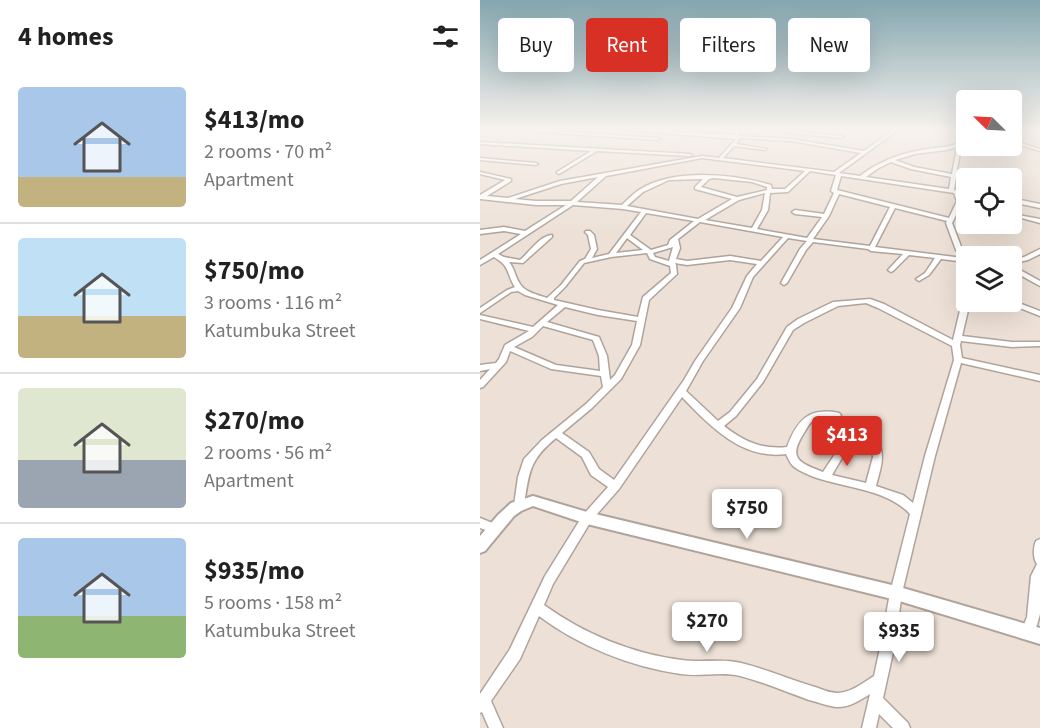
<!DOCTYPE html>
<html lang="en">
<head>
<meta charset="utf-8">
<style>
  body { margin:0; font-family:"Source Sans 3",sans-serif; background:#f2f2f2; color:#222; height:100vh; display:flex; flex-direction:column; font-size:22px; white-space:nowrap }
  * { box-sizing:border-box; margin:0 }
  p { font-size:20px; color:#767676 }
  .icon { flex:none; width:33px; height:33px; fill:none; stroke:currentColor; stroke-width:2; stroke-linecap:round; stroke-linejoin:round }
  .map { position:relative; flex:1; overflow:hidden }
  .details { display:flex; flex-direction:column; background:#fff; width:480px }
  .details>* { flex:none }
  .hud { position:absolute; left:18px; top:18px; width:452px; height:54px; display:flex; gap:12px }
  .needle { width:39px; rotate:294deg }
  .controls { position:absolute; left:476px; top:90px; display:grid; gap:12px }
  .controls a { display:grid; place-items:center; width:66px; height:66px; border-radius:6px; background:#fff; box-shadow:0 6px 24px #0002; font-size:30px }
  .price { position:absolute; translate:-50% -51px; padding:0 14px; border-radius:6px; background:#fff; color:#222; font-size:20px; line-height:39px; filter:drop-shadow(0 2px 3px #0008) }
  .price::after { content:''; position:absolute; left:50%; top:36px; width:18px; height:14px; margin-left:-9px; background:inherit; clip-path:polygon(0 0,100% 0,50% 100%) }
  .price.on { background:#d93025; color:#fff }
  ul { padding:0; list-style:none }
  li { display:flex; align-items:center; gap:18px; height:150px; padding:0 18px }
  li+li { border-top:2px solid #e0e0e0 }
  li span { display:grid; place-items:center; flex:none; width:168px; height:120px; border-radius:6px; color:#555 }
  li>.icon { margin-inline-start:auto }
  span .icon { width:72px; height:72px; fill:#fffc; stroke-width:1 }
  li b { font-size:26px }
  h2 { display:flex; justify-content:space-between; align-items:center; height:72px; padding:0 18px; font-size:26px }
  .chip { padding:0 21px; border-radius:6px; background:#fff; box-shadow:0 6px 24px #0002; font-size:21px; line-height:54px }
  .chip.on { background:#d93025; color:#fff }
  main { display:flex; flex:1; min-height:0 }
  .map>svg:first-child { display:block }
  .lines { fill:none; stroke-linecap:round; stroke-linejoin:round }
  .minor-casing { stroke:#afa39b; stroke-width:3 }
  .major-casing { stroke:#afa39b; stroke-width:4 }
  .minor { fill:#fff; fill-rule:evenodd }
  .major { fill:#fff; fill-rule:evenodd }
</style>
</head>
<body>
<main>
<section class="details">
<h2>4 homes<svg class="icon" aria-label="filters" viewBox="0 0 24 24"><path d="M4 7h16M4 17h16"/><circle cx="9" cy="7" r="2"/><circle cx="15" cy="17" r="2"/></svg></h2>
<ul>
<li><span style="background:linear-gradient(#a9c7e8 75%,#c2b280 0)"><svg class="icon" aria-label="home" viewBox="0 0 24 24"><path d="M3 11l9-7 9 7M6 9v11h12V9"/></svg></span><div><b>$413/mo</b><p>2 rooms · 70 m²</p><p>Apartment</p></div></li>
<li><span style="background:linear-gradient(#bfe0f5 65%,#c2b280 0)"><svg class="icon" aria-label="home" viewBox="0 0 24 24"><path d="M3 11l9-7 9 7M6 9v11h12V9"/></svg></span><div><b>$750/mo</b><p>3 rooms · 116 m²</p><p>Katumbuka Street</p></div></li>
<li><span style="background:linear-gradient(#dfe7d0 60%,#9aa5b1 0)"><svg class="icon" aria-label="home" viewBox="0 0 24 24"><path d="M3 11l9-7 9 7M6 9v11h12V9"/></svg></span><div><b>$270/mo</b><p>2 rooms · 56 m²</p><p>Apartment</p></div></li>
<li><span style="background:linear-gradient(#a9c7e8 65%,#8fb573 0)"><svg class="icon" aria-label="home" viewBox="0 0 24 24"><path d="M3 11l9-7 9 7M6 9v11h12V9"/></svg></span><div><b>$935/mo</b><p>5 rooms · 158 m²</p><p>Katumbuka Street</p></div></li>
</ul>
</section>
<div class="map">
<svg width="560" height="728" viewBox="0 0 560 728">
  <rect width="100%" height="100%" fill="#ede1d7"/>
  <g class="lines">
    <!-- minor casing -->
    <g class="minor-casing">
      <path id="minor" d="M35 130H61L177 138 179 139 177 140Z
        M145 130H173L255 135 257 130H261L259 136 311 139 384 151 413 130H418L359 173 380 176C398 162 419 154 441 150 452 148 463 148 473 145L478 143 482 130H486L482 142 476 175 477 176 476 177 474 190 486 191V195L480 194 483 201 472 223 482 249 489 256H486V262L461 259 449 275 439 281 436 279 445 273 455 258 429 255 413 271 411 272 408 270 423 254 391 251 388 249 333 242 326 250 307 283 304 285 301 283 320 249 327 241 308 238 273 277 260 308 223 361 206 391 238 421 250 412 277 379 307 327 318 319 353 302 390 299 404 304 473 340 482 302 486 300V302H490L482 336 532 342H560V346L532 347 481 341 480 345 482 358 560 375V381L481 363 455 456 422 593 414 648 403 698 428 723 430 728H413L399 714 396 728H382L390 694C379 701 368 708 356 707 347 706 338 702 329 700 306 692 284 682 260 676 241 671 221 677 201 674 151 667 99 646 59 616L40 659 11 701 23 728H9L2 712 0 713V694L30 649 65 576 103 515 128 487 111 475 102 457 76 438C49 460 49 473 44 505L43 508 39 509 35 508 34 505 38 477 44 459 62 440 106 404 123 387 121 376 71 369 30 351 26 362 3 387 0 388V380L10 369 0 371V365L16 363 19 359 25 345 49 331 0 319V315L53 327 78 305 45 295 38 291 31 292 0 313V308L27 290 35 287C26 273 31 267 14 257L0 265V260L41 234 24 231 0 234V230L24 227 45 231 86 205H56L0 199V195L25 180 0 174V172L31 179V181L7 196 28 198 80 181 222 156 239 158 256 139ZM260 138 311 141 381 153 354 172 243 158 254 146 285 150 287 149 256 144ZM477 147 472 174 434 167 415 160 435 154 466 150ZM222 158 325 171 305 189H292L291 185C254 174 193 168 159 190 153 194 147 200 142 205L97 202 126 176ZM411 162 431 169 471 177 469 189 386 177 397 169ZM330 171 356 175 351 191 354 193 344 214 315 210 312 212 315 214 342 217 327 238 277 229 288 210 290 193 308 192ZM361 176 474 193 477 201 469 218 357 190ZM118 177 91 201H56L35 199 81 184ZM234 178 272 182 287 187V190L257 197 221 187 229 179ZM223 179 215 187V189L252 199 218 219 147 206 163 192 189 180ZM285 193 282 210 272 228 225 220 259 200ZM359 194 410 207 390 246 333 239 349 216ZM93 205 143 209 161 212 129 254 112 258 117 249 114 235 110 231H106L105 232 108 235 111 249 105 259 100 261 81 285 67 298C58 295 45 292 40 284 35 277 35 269 29 262L43 263 72 237V235C59 236 50 252 40 260L24 257 18 254ZM415 208 467 221 466 223 476 250 483 258 395 247ZM166 213 214 221 190 240 188 245 171 250 150 235ZM220 222 303 237 281 261 250 256 207 261 196 259 200 248 198 239ZM147 238 163 250 136 253ZM193 247 189 261 175 257 173 253ZM167 253 170 259 190 266 191 273 163 297 158 317 118 310 74 300V298L85 287 104 263 131 257ZM250 260 277 264 267 276 252 308 215 361 204 380 134 480 119 469 109 452 82 433 112 408 141 379 160 345 169 300 197 274 196 265 195 263 207 265ZM386 303 398 308 472 346 474 360 445 456 433 503 423 495 396 486C399 473 405 459 400 446L379 437 363 442 343 472C320 463 307 459 324 433 327 428 330 421 336 419 343 416 352 419 359 417L361 415 359 413C329 407 317 420 307 447 282 450 263 441 244 426L256 416 283 382 313 330 324 323 358 306ZM85 307 118 315 157 321 152 345 135 375 130 380 127 356 119 337 67 322ZM63 326 113 340 119 356 120 371 76 365 34 347 52 337ZM202 397C230 426 262 460 306 454 308 458 310 463 313 466 319 471 327 474 334 477 365 488 407 489 430 514L410 593 400 648 394 676C383 683 370 693 357 693 350 693 341 689 335 687 310 680 286 669 261 663 242 658 222 663 202 660 153 654 104 634 64 605L73 584 111 521 139 489ZM378 444 392 450 393 457 386 483 352 475 369 446Z
        M283 130H302L361 136 363 137 361 138Z
        M535 130H542L531 134V132Z
        M531 140 560 149V151L531 142Z
        M0 142 210 154 212 155 210 156 117 151 79 174 77 173V172L111 151 0 144Z
        M0 158 56 163 58 164 56 165 0 160Z
        M531 198 560 204V208L531 202Z
        M538 215 560 219V223L538 217Z
        M560 249V254L548 260 531 264V260L544 257Z
        M531 265 560 281V286L531 270Z
        M531 300 560 311V316L525 302H531Z
        M0 518 20 526 22 529 20 532 16 534 0 528Z
        M560 539V614L557 625 552 636 547 638 542 636 541 632 547 617 551 576 557 564C553 559 553 547 556 541Z"/>
    </g>
    <!-- major casing -->
    <g class="major-casing">
      <path id="major" d="M53 496 107 512 416 586 560 628V644L416 600 107 524 53 506 41 511 34 516 5 551 0 553V536L18 515 31 503Z"/>
    </g>
    <!-- minor -->
    <use href="#minor" class="minor"/>
    <!-- major -->
    <use href="#major" class="major"/>
  </g>
  <!-- sky -->
  <linearGradient id="sky" x2="0" y2="1"><stop stop-color="#84a6b0"/><stop offset="0.56" stop-color="#f7f2ed"/><stop offset="1" stop-color="#f7f2ed" stop-opacity="0"/></linearGradient>
  <rect width="560" height="232" fill="url(#sky)"/>
</svg>
<div class="controls">
<a><svg class="needle" viewBox="-14 -14 28 28"><path d="M0-13l5 13h-10z" fill="#e53935"/><path d="M0 13l5-13h-10z" fill="#767676"/></svg></a>
<a><svg class="icon" aria-label="locate" viewBox="0 0 24 24"><circle cx="12" cy="12" r="6"/><path d="M12 2v4M12 18v4M2 12h4M18 12h4"/></svg></a>
<a><svg class="icon" aria-label="layers" viewBox="0 0 24 24"><path d="M12 4l9 5-9 5-9-5zM3 14l9 5 9-5"/></svg></a>
</div>
<b class="price on" style="left:367px;top:467px">$413</b>
<b class="price" style="left:267px;top:540px">$750</b>
<b class="price" style="left:227px;top:653px">$270</b>
<b class="price" style="left:419px;top:663px">$935</b>
<div class="hud">
<a class="chip">Buy</a>
<a class="chip on">Rent</a>
<a class="chip">Filters</a>
<a class="chip">New</a>
</div>
</div>
</main>
</body>
</html>
